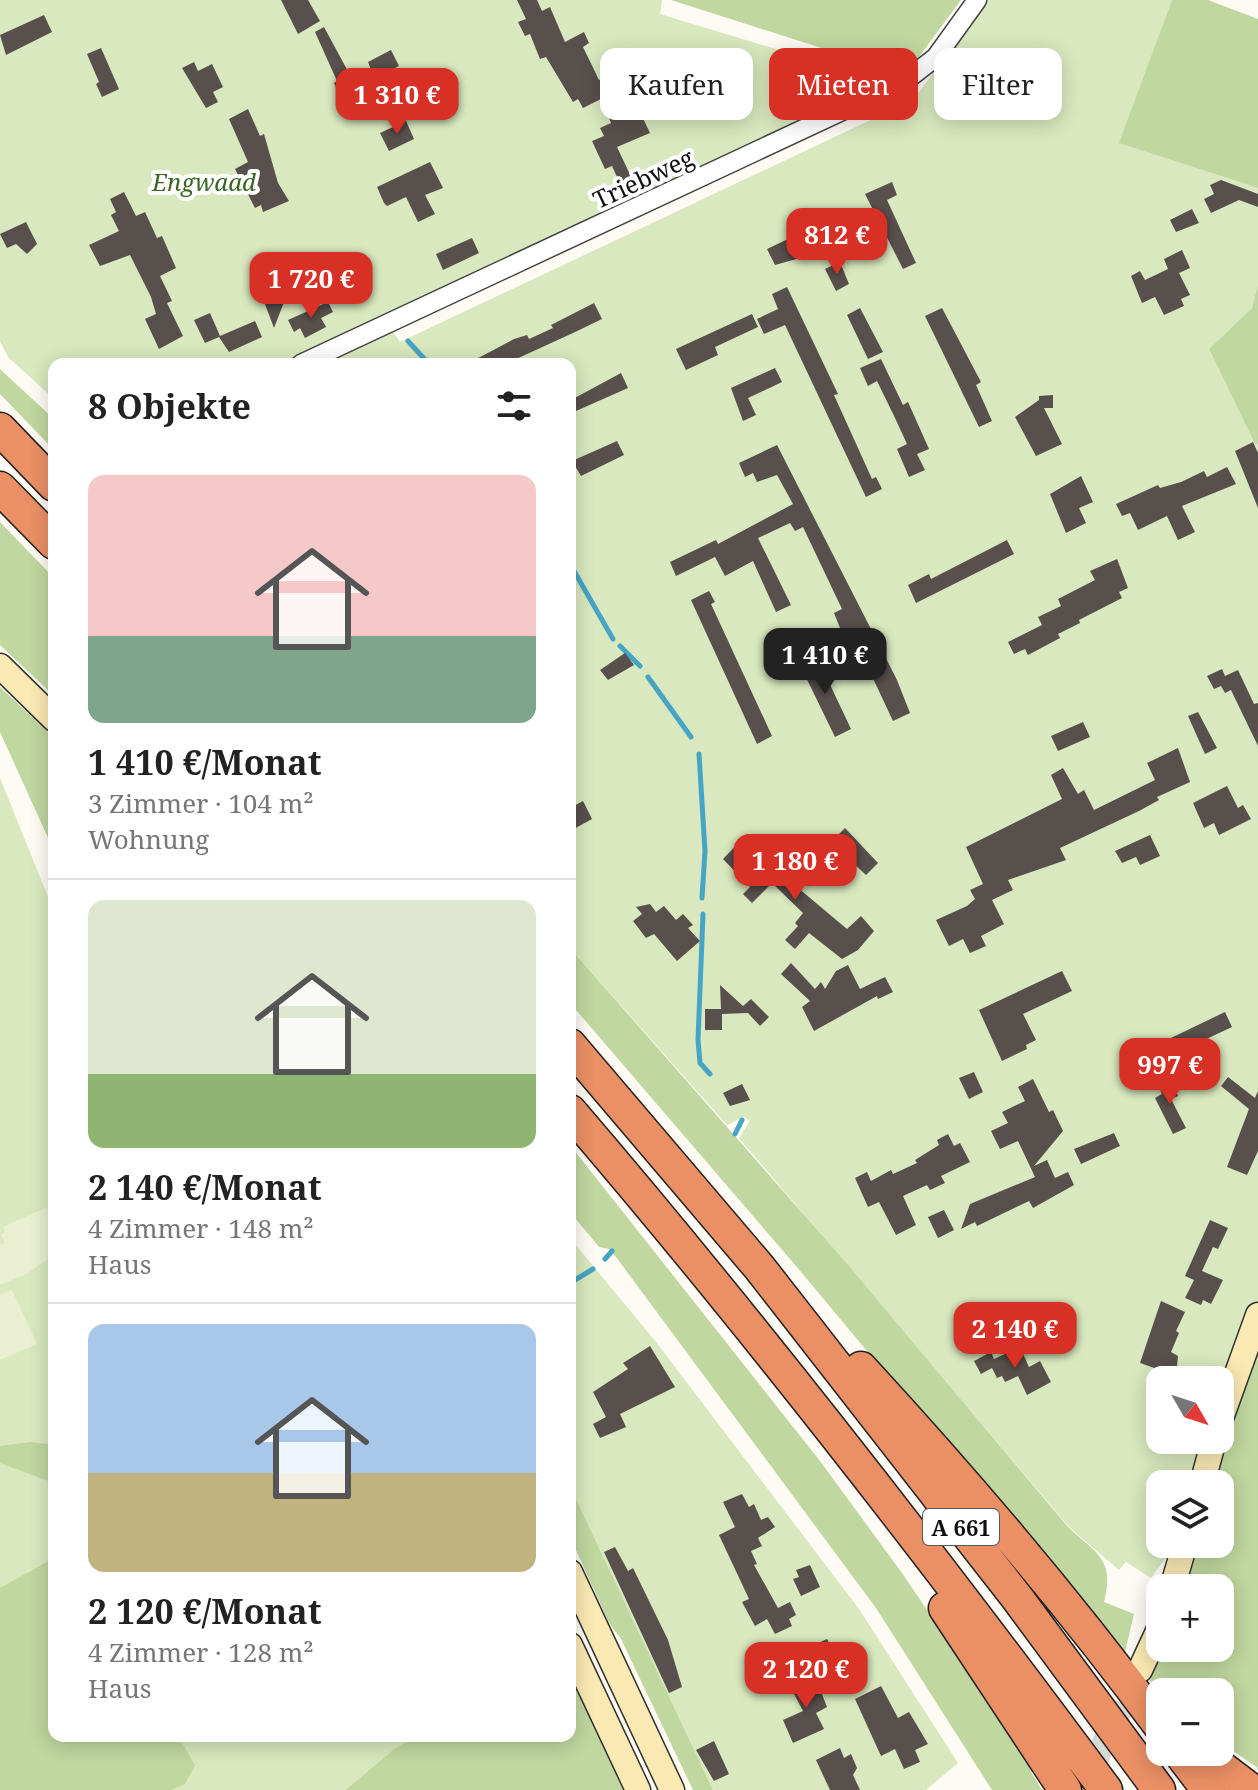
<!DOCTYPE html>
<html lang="de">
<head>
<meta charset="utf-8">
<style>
  body { margin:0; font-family:"Noto Serif",serif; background:#f2f2f2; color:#222; height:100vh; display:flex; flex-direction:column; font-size:30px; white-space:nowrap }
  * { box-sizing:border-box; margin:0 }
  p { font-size:26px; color:#767676 }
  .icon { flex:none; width:44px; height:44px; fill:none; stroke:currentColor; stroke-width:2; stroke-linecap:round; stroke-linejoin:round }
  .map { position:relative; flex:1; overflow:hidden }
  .panel { position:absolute; left:48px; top:358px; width:528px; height:1384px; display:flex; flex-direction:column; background:#fff; border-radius:16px; box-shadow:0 4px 20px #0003 }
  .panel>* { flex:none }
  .guide { position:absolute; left:600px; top:48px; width:538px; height:72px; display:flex; gap:16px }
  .needle { width:52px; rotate:129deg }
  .controls { position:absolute; left:1146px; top:1366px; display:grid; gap:16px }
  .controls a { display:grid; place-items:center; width:88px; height:88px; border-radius:16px; background:#fff; box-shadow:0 4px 20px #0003; font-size:40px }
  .price { position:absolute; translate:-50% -68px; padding:0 18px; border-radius:16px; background:#d93025; color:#fff; font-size:26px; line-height:52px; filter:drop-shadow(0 2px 4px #0008) }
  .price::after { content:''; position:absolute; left:50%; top:48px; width:24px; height:18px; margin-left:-12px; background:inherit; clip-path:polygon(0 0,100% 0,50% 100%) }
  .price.selected { background:#222; color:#fff }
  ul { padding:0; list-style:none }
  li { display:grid; align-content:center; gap:16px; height:424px; padding:0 40px }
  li+li { border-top:2px solid #e0e0e0 }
  li span { display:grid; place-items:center; height:248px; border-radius:16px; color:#555 }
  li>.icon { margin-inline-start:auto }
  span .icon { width:144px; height:144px; fill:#fffc; stroke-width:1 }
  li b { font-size:34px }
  h2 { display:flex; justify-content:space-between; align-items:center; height:96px; padding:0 40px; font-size:34px }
  .chip { padding:0 28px; border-radius:16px; background:#fff; box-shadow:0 4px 20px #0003; font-size:28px; line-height:72px }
  .chip.selected { background:#d93025; color:#fff }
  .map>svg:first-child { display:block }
  .green { fill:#d9e8be }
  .forest { fill:#c0d79f }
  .pitch { fill:#e9efd0 }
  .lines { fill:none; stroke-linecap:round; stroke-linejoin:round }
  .stream { stroke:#46a4c5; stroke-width:5 }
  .building { fill:#58504d }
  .secondary-tunnel { stroke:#dad8d2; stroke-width:24; stroke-dasharray:24 12; stroke-linecap:butt }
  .street-casing { stroke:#434343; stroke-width:21 }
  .secondary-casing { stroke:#323232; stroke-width:27 }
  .highway-casing { stroke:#212121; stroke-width:35 }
  .street { stroke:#fff; stroke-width:18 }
  .secondary { stroke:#fae9b3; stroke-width:24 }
  .highway { stroke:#eb9065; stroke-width:32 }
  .labels { text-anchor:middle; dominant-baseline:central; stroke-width:8; stroke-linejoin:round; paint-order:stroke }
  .shield { fill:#fff; stroke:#585858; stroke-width:2 }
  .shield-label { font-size:22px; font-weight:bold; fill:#101010 }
  .street-label { font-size:24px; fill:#101010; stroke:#fff }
  .park-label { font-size:24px; font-style:italic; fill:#3a6523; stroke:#fff }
</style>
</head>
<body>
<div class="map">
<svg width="1258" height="1790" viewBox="0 0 1258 1790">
  <rect width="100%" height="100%" fill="#fefbf4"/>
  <!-- green -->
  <path class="green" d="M0 0H662L660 14 872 78 877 88 288 364H54V399L8 357 0 341Z
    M987 0H1172L1120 143 1258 188V283L1252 308 1209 349 1255 444H1258V1300L1220 1397V1380H1160V1440H1207L1194 1484H1160V1544H1176L1151 1578 1126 1562 1119 1570 1069 1527 739 1138 750 1121 744 1117 727 1125 570 948V364H320L392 330 400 342 913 100Z
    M0 778 54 912V1736H476L412 1790H0Z
    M570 1238 656 1342 859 1609 958 1763 926 1790H713L570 1486Z"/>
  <!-- forest -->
  <path class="forest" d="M671 0H961L913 65 900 73Z
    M1172 0H1208L1258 19V188L1119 143Z
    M1258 284V444H1255L1209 349 1252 308Z
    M0 369 54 419V450L0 394Z
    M0 522 54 578V696L0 645Z
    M0 687 54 738V851L0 732Z
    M570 948 848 1265 1068 1527C1097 1554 1115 1559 1104 1602L1134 1614 1125 1652 1038 1556 796 1266 570 1003Z
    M570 1145 820 1461 902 1573 1035 1770 1031 1772 1042 1790H992L876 1608 616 1257 609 1249 599 1247 570 1212Z
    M1258 1338V1768L1220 1742V1692H1161L1150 1681 1161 1648H1220V1588H1182L1193 1544H1220V1484H1210L1236 1394Z
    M31 1442 54 1445V1483L0 1463V1446Z
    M570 1486 578 1503 713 1790H693L621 1639 609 1623 570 1537Z
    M54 1558V1736H178L195 1765 185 1784 171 1790H0V1588Z
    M570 1671 624 1790H346L393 1750 416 1736H570Z"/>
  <!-- pitch -->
  <path class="pitch" d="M47 1207 54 1225V1255L28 1273 0 1285V1245L5 1243 1 1234 5 1232 3 1227Z
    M12 1290 37 1344 0 1360V1295Z"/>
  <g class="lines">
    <!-- stream -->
    <path class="stream" d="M408 341 429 364
      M570 564 613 639
      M620 646 640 666
      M648 677 691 737
      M699 754 705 851 702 898
      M703 914 698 1040 700 1063 710 1074
      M735 1134 742 1120
      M605 1259 612 1251
      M570 1283 593 1269"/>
  </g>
  <!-- building -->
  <path class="building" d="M281 0H308L320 21 298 34Z
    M517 0H537L542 11 550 7 565 42 584 32 589 43 583 47 599 80 611 74 620 94 629 89 650 133 617 147 634 183 622 188 612 166 605 169 592 141 604 136 600 128 611 123 601 99 583 108 578 99 573 102 546 57 540 59 530 34 525 36 518 22 526 19Z
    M44 15 52 32 6 55 0 35Z
    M324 27 357 88 340 96 334 83 337 81 315 32Z
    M101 48 119 89 102 97 96 84 99 82 87 54Z
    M391 50 399 66 389 71 404 104 388 112 368 62Z
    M194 62 198 71 212 64 223 87 213 92 218 102 206 108 182 68Z
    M840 69 845 94 814 100 810 76Z
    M248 109 260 136 264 134 278 183 289 201 263 212 261 205 255 208 235 169 248 162 229 119Z
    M406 121 414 139 389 151 380 133Z
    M430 162 443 188 425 195 435 214 418 222 406 197 387 206 384 203 377 187Z
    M1221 180 1258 194V207L1239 200 1211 213 1204 199 1214 194 1210 185Z
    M892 182 897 195 887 200 916 263 903 269 865 194Z
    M124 192 136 216 145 212 157 238 162 236 176 268 160 276 172 301 167 303 183 336 159 349 145 319 156 314 151 297 130 255 100 266 89 245 119 231 111 215 116 212 110 199Z
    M1192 209 1199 223 1176 232 1170 220Z
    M26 222 37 244 27 254 16 244 7 248 0 234Z
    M472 238 479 253 443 270 436 254Z
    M790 238 800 258 775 265 767 249Z
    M1182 250 1190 268 1179 273 1190 295 1181 299 1184 306 1164 315 1155 297 1142 303 1131 276 1140 271 1145 280 1168 269 1164 259Z
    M272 256 288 292 274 328 251 267Z
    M840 262 849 284 836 291 825 269Z
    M787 287 838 394 834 395 872 479 876 477 882 489 866 497 785 325 764 334 757 319 778 309 772 294Z
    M328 302 333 312 321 318 326 327 305 338 300 328 294 332 288 320Z
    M594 303 602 319 573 333 505 364H467L514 339 527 335 529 339 553 328 551 325Z
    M860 308 883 352 868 359 847 315Z
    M942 308 981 382 976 385 992 421 979 427 925 316Z
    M210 313 220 336 255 321 262 337 229 352 219 337 205 343 194 320Z
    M752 314 758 327 715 347 718 355 686 370 676 349Z
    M881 359 903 405 908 402 929 449 917 454 925 470 909 477 897 449 907 444 895 418 877 381 868 386 860 368Z
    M775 368 782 382 748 398 756 415 743 421 731 388Z
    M621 373 628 388 576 411 571 400Z
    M1053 395V408H1044L1062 444 1036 456 1015 417 1039 400V396Z
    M617 441 624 455 581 476 572 461Z
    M1253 442 1258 453V508L1235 451Z
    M777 445 897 680 910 713 893 721 855 640 846 643 834 613 842 609 803 527 795 531 790 523 758 538 791 605 776 612 753 561 725 576 715 557 676 576 670 562 716 540 718 544 793 504 777 475 757 482 753 473 745 477 739 463Z
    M1227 467 1236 484 1182 506 1195 532 1178 540 1167 516 1138 530 1130 513 1122 516 1116 504 1158 485 1160 488 1181 482 1204 471 1207 477Z
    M1081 476 1093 502 1079 508 1086 523 1066 533 1050 494Z
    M1007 540 1014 554 916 603 908 585 929 574 931 579Z
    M1117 559 1128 588 1119 592 1122 598 1079 620 1080 623 1058 634 1060 638 1028 655 1025 649 1014 654 1008 642 1042 625 1038 617 1061 606 1058 599 1095 580 1090 571Z
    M709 591 715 602 711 604 772 736 757 744 691 600Z
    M625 653 634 665 608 680 600 670Z
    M816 655 851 729 835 737 799 663Z
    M1222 669 1225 676 1238 670 1254 704 1258 703V746L1231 690 1225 693 1221 686 1214 689 1207 676Z
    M1198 712 1217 748 1205 754 1188 716Z
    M1083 722 1090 737 1058 751 1051 736Z
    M1178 748 1190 782 1157 797 1159 800 1139 811 1060 848 1066 860 1008 880 1013 890 992 900 1004 924 981 936 986 946 970 953 963 939 949 946 936 920 967 906 975 899 970 890 983 884 966 847 1062 799 1051 775 1063 768 1078 794 1084 790 1094 810 1155 780 1147 763Z
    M1227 786 1238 808 1243 805 1251 819 1219 835 1214 823 1204 828 1193 803Z
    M583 801 592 819 570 831V808Z
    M845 828 878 863 866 875 831 842Z
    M747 834 774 860 770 863 785 877 847 929 861 916 874 931 858 950 842 959 809 933 795 949 785 940 798 926 795 923 803 913 772 883 752 903 743 894 750 887 723 859Z
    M1150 835 1160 856 1140 865 1136 857 1122 863 1115 851Z
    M650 904 656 912 664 906 676 920 683 914 693 925 688 928 700 941 677 961 654 934 646 938 633 921 642 914 636 907Z
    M791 963 815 989 821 982 825 989 836 971 848 965 860 989 885 977 893 992 878 999 877 996 814 1031 802 1007 810 1001 781 974Z
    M1062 971 1072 991 1023 1014 1036 1040 1026 1045 1027 1049 1002 1061 979 1010Z
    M720 985 743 1006 751 999 769 1017 760 1026 748 1013 722 1014V1030H705V1009H721Z
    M1225 1012 1232 1027 1157 1062 1150 1048Z
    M974 1072 983 1092 969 1099 959 1078Z
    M1169 1077 1178 1096 1171 1099 1186 1128 1173 1134 1155 1098 1162 1094 1157 1082Z
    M1228 1077 1255 1098 1258 1091V1151L1247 1175 1227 1167 1249 1109 1221 1086Z
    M1033 1079 1049 1112 1053 1110 1063 1131 1034 1166 1047 1160 1055 1178 1068 1172 1074 1185 1033 1208 1029 1201 977 1226 975 1222 961 1229 970 1204 1035 1177 1018 1141 1000 1149 991 1131 1008 1123 1002 1112 1025 1101 1018 1087Z
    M742 1084 750 1100 730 1106 723 1093Z
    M1114 1133 1120 1146 1081 1164 1074 1149Z
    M948 1134 954 1146 960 1143 970 1162 941 1176 945 1183 930 1190 927 1185 903 1196 916 1225 896 1235 879 1202 868 1207 855 1178 867 1172 871 1181 891 1170 893 1174 917 1163 915 1160 939 1145 937 1140Z
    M944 1210 954 1230 938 1238 928 1217Z
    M1210 1220 1228 1228 1218 1249 1213 1247 1202 1271 1223 1280 1211 1304 1203 1300 1201 1305 1185 1298 1194 1280 1185 1276Z
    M1161 1301 1185 1312 1176 1331 1179 1333 1171 1352 1178 1356 1177 1366 1170 1380H1157L1160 1370 1140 1363Z
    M1056 1312 1063 1330 1044 1340 1040 1333 1026 1339 1022 1330Z
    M650 1346 675 1387 620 1414 626 1427 600 1438 593 1424 606 1417 593 1392 628 1369 623 1363Z
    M1020 1347 1029 1367 1040 1361 1051 1382 1027 1395 1018 1376 1005 1382 1002 1376 997 1378 992 1368 981 1374 974 1361 991 1352 994 1359Z
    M742 1494 749 1507 754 1504 761 1520 768 1517 775 1527 758 1538 762 1546 751 1551 757 1564 754 1565 778 1608 790 1602 796 1615 789 1619 792 1626 775 1634 767 1619 755 1626 742 1602 749 1599 719 1535 735 1527 723 1502Z
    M615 1547 628 1571 633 1568 668 1640 682 1687 669 1693 604 1552Z
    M810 1565 820 1587 801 1596 793 1579 799 1577 796 1570Z
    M827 1639 838 1660 816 1672 805 1649Z
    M814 1674 827 1707 816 1713 824 1729 793 1743 783 1720 803 1711 790 1686Z
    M881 1686 898 1718 909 1712 928 1744 915 1750 920 1762 904 1769 895 1749 881 1756 855 1699Z
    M714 1741 729 1774 714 1781 696 1750Z
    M840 1748 844 1758 851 1754 857 1768 853 1775 860 1790H830L816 1760Z"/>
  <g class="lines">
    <!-- secondary-tunnel -->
    <path class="secondary-tunnel" d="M1081 1790 1138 1674"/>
    <!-- street casing -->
    <g class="street-casing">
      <path id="street" d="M301 364 904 82 936 57 977 0"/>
    </g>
    <!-- secondary casing -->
    <g class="secondary-casing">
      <path id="secondary" d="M0 666 54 719
        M1220 1421 1258 1315
        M1202 1484 1214 1440
        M570 1572 672 1790
        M1172 1588 1185 1544
        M570 1645 638 1790
        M1140 1670 1160 1627"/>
    </g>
    <!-- highway casing -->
    <g class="highway-casing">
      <path id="highway" d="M0 429 54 485
        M0 488 54 543
        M570 1045 759 1267 1018 1599 1159 1790
        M570 1111C758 1330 934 1558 1106 1790
        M861 1368C966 1482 1068 1602 1160 1726
        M945 1608 1065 1790
        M1179 1752 1208 1790
        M1201 1752 1251 1790"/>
    </g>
    <!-- street -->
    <use href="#street" class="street"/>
    <!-- secondary -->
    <use href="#secondary" class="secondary"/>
    <!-- highway -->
    <use href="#highway" class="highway"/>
  </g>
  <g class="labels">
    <!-- shield labels -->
    <rect class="shield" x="923" y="1509" width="76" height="36" rx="6"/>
    <g class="shield-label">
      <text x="961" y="1527">A 661</text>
    </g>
    <!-- street labels -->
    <g class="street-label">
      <text transform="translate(643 178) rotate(-25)">Triebweg</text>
    </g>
    <!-- park labels -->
    <g class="park-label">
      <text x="204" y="181">Engwaad</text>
    </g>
  </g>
</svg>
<div class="controls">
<a><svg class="needle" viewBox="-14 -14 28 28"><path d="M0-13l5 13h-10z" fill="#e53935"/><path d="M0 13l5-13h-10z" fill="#767676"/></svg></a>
<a><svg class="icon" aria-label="layers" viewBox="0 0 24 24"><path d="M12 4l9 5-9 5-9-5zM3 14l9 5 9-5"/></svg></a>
<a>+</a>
<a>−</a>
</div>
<b class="price" style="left:397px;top:136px">1 310 €</b>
<b class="price" style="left:837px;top:276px">812 €</b>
<b class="price" style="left:311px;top:320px">1 720 €</b>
<b class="price selected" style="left:825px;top:696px">1 410 €</b>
<b class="price" style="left:795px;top:902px">1 180 €</b>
<b class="price" style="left:1170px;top:1106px">997 €</b>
<b class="price" style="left:1015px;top:1370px">2 140 €</b>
<b class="price" style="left:806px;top:1710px">2 120 €</b>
<div class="guide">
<a class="chip">Kaufen</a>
<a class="chip selected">Mieten</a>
<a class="chip">Filter</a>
</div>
<section class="panel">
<h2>8 Objekte<svg class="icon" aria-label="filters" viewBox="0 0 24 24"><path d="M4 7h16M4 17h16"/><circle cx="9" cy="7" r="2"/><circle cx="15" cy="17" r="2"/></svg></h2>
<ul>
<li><span style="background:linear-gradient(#f6c9c9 65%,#7fa58c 0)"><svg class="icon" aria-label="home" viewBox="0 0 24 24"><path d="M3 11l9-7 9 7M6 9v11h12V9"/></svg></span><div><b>1 410 €/Monat</b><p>3 Zimmer · 104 m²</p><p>Wohnung</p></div></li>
<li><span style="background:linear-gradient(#dfe7d0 70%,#8fb573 0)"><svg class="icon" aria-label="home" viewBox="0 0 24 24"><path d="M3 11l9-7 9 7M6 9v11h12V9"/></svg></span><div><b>2 140 €/Monat</b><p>4 Zimmer · 148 m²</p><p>Haus</p></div></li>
<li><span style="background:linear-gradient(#a9c7e8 60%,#c2b280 0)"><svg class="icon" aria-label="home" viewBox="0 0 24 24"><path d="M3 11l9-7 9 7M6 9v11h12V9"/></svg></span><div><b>2 120 €/Monat</b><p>4 Zimmer · 128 m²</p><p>Haus</p></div></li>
</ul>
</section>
</div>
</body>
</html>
